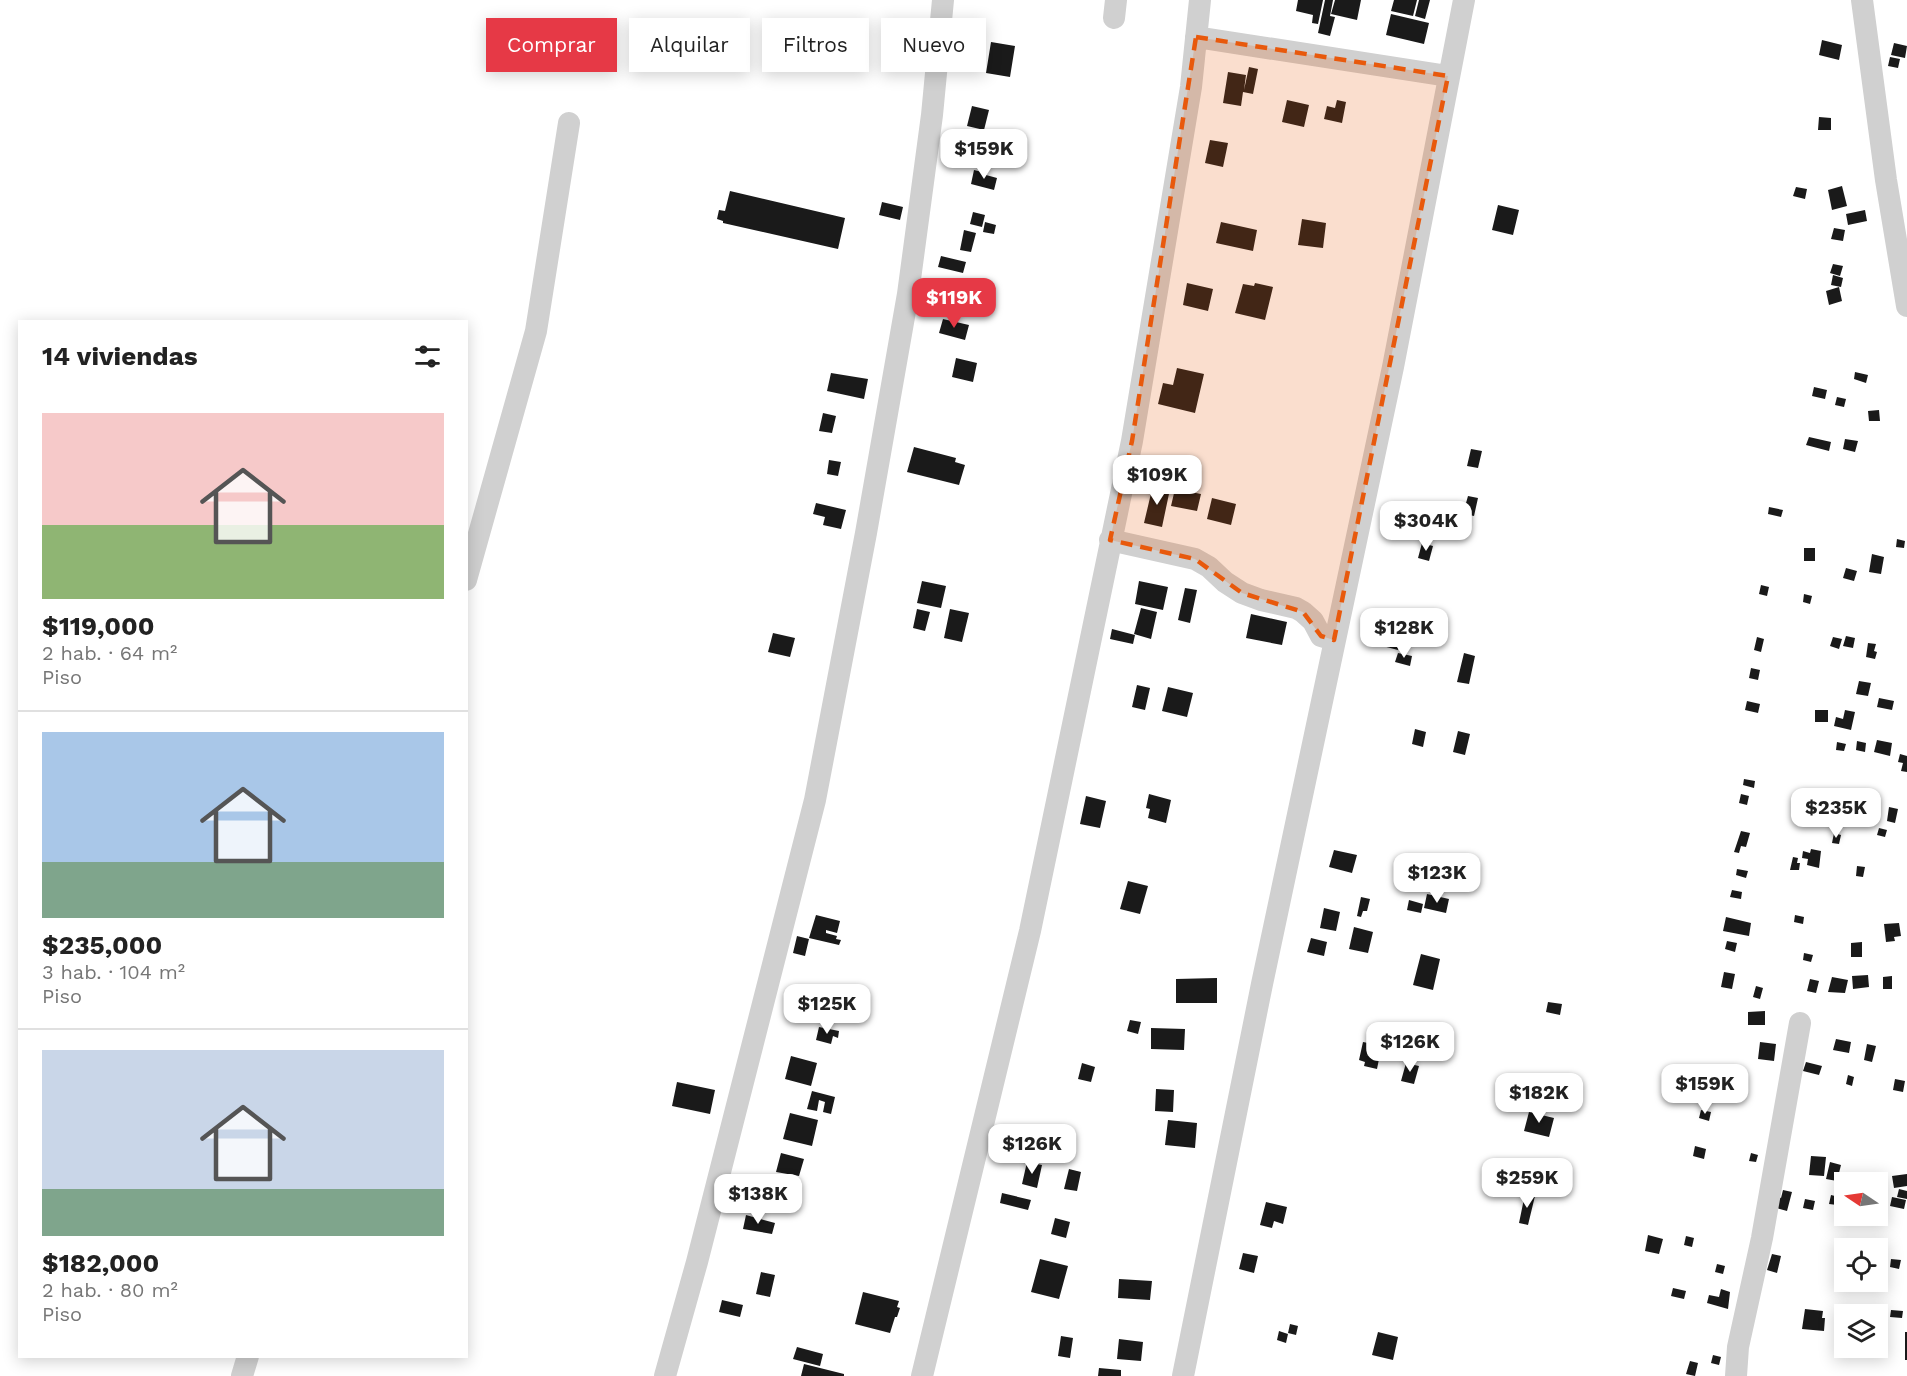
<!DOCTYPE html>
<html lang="es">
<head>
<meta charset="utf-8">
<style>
  body { margin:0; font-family:"Work Sans",sans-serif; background:#f2f2f2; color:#222; height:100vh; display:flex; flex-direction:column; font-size:22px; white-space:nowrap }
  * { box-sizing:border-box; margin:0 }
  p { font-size:20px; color:#767676 }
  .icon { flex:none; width:33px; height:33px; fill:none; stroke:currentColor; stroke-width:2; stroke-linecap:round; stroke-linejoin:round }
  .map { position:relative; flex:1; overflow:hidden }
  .sheet { position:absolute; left:18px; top:320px; width:450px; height:1038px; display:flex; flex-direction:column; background:#fff; border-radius:0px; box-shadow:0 3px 15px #0003 }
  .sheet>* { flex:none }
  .top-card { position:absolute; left:486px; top:18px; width:570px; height:54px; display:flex; gap:12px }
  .needle { width:39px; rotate:283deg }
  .buttons { position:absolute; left:1834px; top:1172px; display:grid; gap:12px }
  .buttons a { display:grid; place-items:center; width:54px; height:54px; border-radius:0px; background:#fff; box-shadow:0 3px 15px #0003; font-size:30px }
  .price { position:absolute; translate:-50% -51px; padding:0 14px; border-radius:12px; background:#fff; color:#222; font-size:20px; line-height:39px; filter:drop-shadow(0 2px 3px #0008) }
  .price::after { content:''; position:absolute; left:50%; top:36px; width:18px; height:14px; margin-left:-9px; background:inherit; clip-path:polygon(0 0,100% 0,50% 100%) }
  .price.current { background:#e63946; color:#fff }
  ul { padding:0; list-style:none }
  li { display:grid; align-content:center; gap:12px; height:318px; padding:0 24px }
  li+li { border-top:2px solid #e0e0e0 }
  li span { display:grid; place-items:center; height:186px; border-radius:0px; color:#555 }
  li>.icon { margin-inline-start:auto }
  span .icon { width:108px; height:108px; fill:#fffc; stroke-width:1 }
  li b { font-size:26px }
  h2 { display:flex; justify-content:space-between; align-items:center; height:72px; padding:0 24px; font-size:26px }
  .tag { padding:0 21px; border-radius:0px; background:#fff; box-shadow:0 3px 15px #0003; font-size:21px; line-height:54px }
  .tag.current { background:#e63946; color:#fff }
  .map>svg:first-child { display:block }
  .building { fill:#1a1a1a }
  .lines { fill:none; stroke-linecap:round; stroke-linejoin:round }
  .minor { stroke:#d0d0d0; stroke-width:22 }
  .marked { fill:#e8590c; fill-opacity:0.2; stroke:#e8590c; stroke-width:4.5; stroke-dasharray:12 8; stroke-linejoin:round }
</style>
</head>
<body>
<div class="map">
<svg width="1907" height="1376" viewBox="0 0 1907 1376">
  <rect width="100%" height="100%" fill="#fff"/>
  <!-- building -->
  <path class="building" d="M1298 0H1323L1318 24 1312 23 1313 15 1296 11Z
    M1325 0H1333L1330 16 1335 17 1330 36 1318 33Z
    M1335 0H1361L1357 20 1331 14Z
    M1394 0H1417L1413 16 1391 11Z
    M1419 0H1430L1425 19 1415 16Z
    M1391 14 1429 23 1424 44 1386 35Z
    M1822 40 1842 45 1839 60 1819 55Z
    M991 42 1015 46 1010 77 986 73Z
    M1894 43 1907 46 1905 58 1891 55Z
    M1890 57 1900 59 1898 68 1888 66Z
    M1249 67 1258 69 1253 94 1243 92 1241 106 1223 103 1228 72 1246 75 1244 90Z
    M1287 100 1309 105 1304 127 1282 122Z
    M1337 100 1346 102 1342 123 1324 119 1327 106 1335 108Z
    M972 106 989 110 984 130 967 126Z
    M1819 117 1831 118V130H1818Z
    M1210 140 1228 143 1223 167 1205 163Z
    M974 170 986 173V175L997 178 994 190 971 184Z
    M1842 186 1847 206 1832 210 1828 190Z
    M1796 187 1807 189 1805 199 1793 196Z
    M730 191 845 218 838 249 723 223V221L717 219 719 210 725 211Z
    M882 202 903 207 900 220 879 215Z
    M1498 205 1519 210 1513 235 1492 230Z
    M1865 210 1867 221 1848 225 1846 214Z
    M973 212 985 215 982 227 970 224Z
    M1302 219 1326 223 1323 248 1298 245Z
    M985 222 996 225 994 234 983 232Z
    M1221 222 1257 230 1253 251 1216 243Z
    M1834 228 1845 230 1843 241 1831 239Z
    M964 230 976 233 971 252 960 250Z
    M941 256 966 262 963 273 938 267Z
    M1833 264 1843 266 1840 276 1830 273Z
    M1833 275 1843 278 1841 287 1831 285Z
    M1187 283 1213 289 1208 311 1183 305Z
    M1255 283 1273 287 1265 320 1235 313 1243 284 1254 286Z
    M959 286 976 290 971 309 953 305Z
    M1839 287 1842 301 1829 305 1826 291Z
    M977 290 987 293 981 312 972 310Z
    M943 319 969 325 965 340 939 333Z
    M956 358 977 363 973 382 952 377Z
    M1177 368 1204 374 1195 413 1158 404 1163 383 1173 385Z
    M1855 372 1868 375 1866 383 1854 379Z
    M831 373 868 379 864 399 827 391Z
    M1814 387 1827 390 1825 399 1812 396Z
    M1837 397 1846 399 1844 407 1835 405Z
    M1879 410 1880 421H1869L1868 411Z
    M823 413 836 416 832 433 819 431Z
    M1809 437 1831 442 1829 451 1806 445Z
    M1845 439 1858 441 1855 452 1843 449Z
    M914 447 956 458 955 462 965 465 959 485 907 472Z
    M1471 449 1482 451 1478 468 1467 466Z
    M829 460 841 462 838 476 827 474Z
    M1153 485 1170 489 1162 527 1144 523Z
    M1175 489 1201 494 1197 511 1171 506Z
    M1468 496 1478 498 1474 516 1451 511 1453 501 1466 503Z
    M1212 498 1236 504 1231 525 1207 519Z
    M816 503 846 510 841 529 823 525 825 517 813 514Z
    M1769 507 1783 510 1781 517 1768 514Z
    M1897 539 1905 541 1904 548 1896 547Z
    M1422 543 1433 546 1429 561 1418 558Z
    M1804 548H1815V561H1804Z
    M1872 554 1884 557 1881 574 1869 572Z
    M1846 568 1857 571 1854 581 1843 578Z
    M922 581 946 586 941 608 917 603Z
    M1139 581 1168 587 1163 610 1135 604Z
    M1761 585 1769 587 1767 596 1759 594Z
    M1185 588 1197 590 1190 623 1178 620Z
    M1804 594 1812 596 1810 604 1803 602Z
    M1141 608 1157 612 1151 639 1134 634Z
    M917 609 930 612 925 631 913 628Z
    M950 609 969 613 962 642 944 638Z
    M1251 614 1287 622 1282 645 1246 638Z
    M1112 629 1135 635 1133 644 1110 639Z
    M773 633 795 638 790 657 768 652Z
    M1377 634 1400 640 1398 650 1375 644Z
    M1846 636 1855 638 1853 648 1843 646Z
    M1757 637 1764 639 1761 652 1754 650Z
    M1833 637 1842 639 1839 649 1830 646Z
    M1868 643 1876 644 1874 651 1877 652 1875 659 1866 657Z
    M1398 653 1412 656 1410 666 1395 662Z
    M1464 653 1475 656 1469 684 1457 682Z
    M1751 668 1760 670 1758 680 1749 678Z
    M1859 681 1871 683 1868 696 1856 694Z
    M1137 685 1150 688 1145 710 1132 707Z
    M1168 687 1193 693 1187 717 1162 711Z
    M1879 698 1894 701 1892 710 1877 707Z
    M1747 701 1760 704 1758 713 1745 710Z
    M1815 710H1828V722H1815Z
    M1845 710 1855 712 1851 730 1834 726 1836 717 1843 719Z
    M1415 729 1426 732 1423 747 1412 744Z
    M1458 731 1470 734 1465 755 1453 752Z
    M1877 740 1892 743 1890 756 1874 752Z
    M1857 741 1866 743 1865 752 1856 750Z
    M1837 742 1846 744 1844 751 1836 750Z
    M1900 754 1907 756V772L1901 771 1903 763 1898 762Z
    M1744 779 1755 781 1754 788 1743 785Z
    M1149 794 1171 800 1166 823 1148 818 1150 809 1146 808Z
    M1741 794 1749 796 1747 805 1739 803Z
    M1086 796 1106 801 1100 828 1080 824Z
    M1810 806 1817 807 1815 821 1807 819Z
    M1889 807 1898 809 1895 823 1887 821Z
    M1879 828 1887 830 1885 837 1877 835Z
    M1741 831 1750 833 1746 847 1741 846 1739 853 1734 852Z
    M1834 833 1841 835 1839 844 1832 843Z
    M1811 849 1821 851 1819 868 1807 865 1808 859 1802 858 1803 851 1810 853Z
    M1334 850 1357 855 1352 873 1329 867Z
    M1793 857 1798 858 1797 863H1800L1799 870H1790Z
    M1857 866 1865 867 1863 877 1856 876Z
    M1737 869 1748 871 1746 878 1736 875Z
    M1128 881 1148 886 1140 914 1120 909Z
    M1732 890 1742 892 1741 899 1730 897Z
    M1427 894 1449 899 1446 913 1424 908Z
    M1361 897 1370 899 1367 911H1363L1361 917 1357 916Z
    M1409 900 1423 904 1421 913 1407 910Z
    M1324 908 1340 912 1336 931 1320 928Z
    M816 915 840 921 837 933 826 930V933L837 936 836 939 841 940 839 945 809 938Z
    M1795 915 1804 917 1803 924 1794 922Z
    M1726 917 1751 923 1749 936 1723 931Z
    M1899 923 1901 936 1894 937 1895 941 1886 942 1884 924Z
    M1354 927 1373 932 1368 953 1349 949Z
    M797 936 809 939 805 956 793 953Z
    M1311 938 1327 942 1324 956 1307 952Z
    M1727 941 1737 943 1735 952 1725 949Z
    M1862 942V957H1851V943Z
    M1804 953 1813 955 1811 962 1803 960Z
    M1421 954 1440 959 1433 990 1413 985Z
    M1724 972 1735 974 1732 989 1721 987Z
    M1868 975 1869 987 1853 989 1852 976Z
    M1892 976V989H1883V977Z
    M1832 977 1848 980 1845 993 1828 992Z
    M1217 978V1003H1176V979Z
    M1810 979 1819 981 1816 993 1807 991Z
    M1756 986 1763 988 1760 999 1753 997Z
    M1548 1002 1562 1004 1560 1015 1546 1012Z
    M833 1007 845 1010 843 1021 831 1018Z
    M1765 1011V1025H1748V1012Z
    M1130 1020 1141 1022 1138 1034 1127 1031Z
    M819 1027 839 1031 838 1038 833 1036 831 1044 816 1040Z
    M1151 1028 1185 1029 1184 1050 1151 1049Z
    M1836 1039 1851 1042 1849 1053 1833 1050Z
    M1363 1042 1383 1046 1380 1058 1366 1055 1379 1059 1377 1069 1364 1066 1365 1062 1359 1060Z
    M1760 1042 1776 1044 1774 1061 1758 1059Z
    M1867 1044 1876 1046 1872 1062 1864 1060Z
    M791 1056 817 1063 811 1086 785 1079Z
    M1806 1062 1822 1066 1819 1075 1803 1071Z
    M1082 1063 1095 1067 1091 1082 1078 1079Z
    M1406 1063 1419 1066 1414 1084 1401 1081Z
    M1848 1075 1854 1077 1852 1086 1846 1084Z
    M1895 1079 1905 1081 1903 1092 1893 1090Z
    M677 1082 715 1090 710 1114 672 1106Z
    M1156 1089 1174 1090 1173 1112 1155 1111Z
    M812 1091 835 1097 831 1114 823 1112 825 1102 819 1100 817 1111 807 1109Z
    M1701 1110 1711 1112 1709 1121 1699 1118Z
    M1529 1112 1554 1118 1549 1137 1524 1131Z
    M790 1113 818 1120 812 1146 783 1139Z
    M1168 1120 1197 1123 1195 1148 1165 1145Z
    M1695 1146 1706 1149 1704 1159 1693 1156Z
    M781 1153 804 1159 799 1176 776 1172Z
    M1751 1153 1758 1155 1756 1162 1749 1161Z
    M1811 1156 1826 1157 1824 1176 1809 1175Z
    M1027 1162 1042 1165 1037 1188 1022 1184Z
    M1830 1162 1841 1165 1837 1181 1826 1179Z
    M1069 1169 1081 1172 1077 1191 1064 1189Z
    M1907 1174V1186L1894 1188 1892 1176Z
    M1899 1189 1907 1191V1199L1897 1197Z
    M1783 1190 1792 1192 1787 1211 1776 1208 1779 1197 1781 1198Z
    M1002 1193 1031 1200 1028 1210 1000 1203Z
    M1525 1194 1535 1196 1528 1225 1519 1223Z
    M1831 1195 1839 1197 1837 1205 1829 1204Z
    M1892 1197 1906 1200 1904 1209 1890 1206Z
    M1887 1198V1208H1878V1199Z
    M1805 1199 1815 1201 1813 1210 1803 1208Z
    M1266 1202 1287 1207 1283 1224 1274 1221 1272 1228 1260 1225Z
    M746 1215 775 1223 772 1234 743 1229Z
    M1055 1218 1070 1222 1066 1238 1051 1234Z
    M1648 1235 1663 1239 1659 1254 1645 1251Z
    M1686 1236 1694 1238 1692 1247 1684 1245Z
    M1243 1253 1258 1256 1254 1273 1239 1269Z
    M1772 1254 1781 1256 1777 1273 1767 1270Z
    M1040 1259 1068 1266 1059 1299 1031 1292Z
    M1891 1259 1901 1260 1899 1269 1890 1267Z
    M1717 1264 1725 1266 1723 1274 1715 1272Z
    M761 1272 775 1275 770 1297 756 1294Z
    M1119 1279 1152 1281 1150 1300 1118 1298Z
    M1673 1288 1686 1291 1684 1299 1671 1296Z
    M1721 1289 1730 1292 1728 1309 1707 1303 1709 1295 1719 1297Z
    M863 1292 899 1301 897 1307 900 1308 897 1317H895L890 1333 855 1324Z
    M722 1300 743 1305 740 1317 719 1312Z
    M1805 1309 1823 1311 1822 1318H1825L1824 1331 1802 1329Z
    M1891 1310 1903 1311 1902 1318 1890 1317Z
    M1290 1324 1298 1326 1296 1335 1288 1333Z
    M1279 1331 1288 1334 1286 1343 1277 1340Z
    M1378 1332 1398 1337 1393 1360 1372 1355Z
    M1905 1332H1907V1360H1905Z
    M1061 1336 1073 1338 1070 1358 1058 1356Z
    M1119 1339 1143 1342 1141 1361 1117 1359Z
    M797 1347 823 1354 820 1366 793 1359Z
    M1713 1355 1721 1357 1719 1365 1711 1363Z
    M1690 1361 1698 1363 1695 1376 1686 1374Z
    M804 1364 844 1374V1376H801Z
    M1099 1368 1121 1370V1376H1098Z"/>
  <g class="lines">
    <!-- minor -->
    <path class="minor" d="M1862 0 1886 180 1907 306
      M1114 18 1116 0
      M1196 37 1448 76
      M1110 540 1195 559 1209 567 1225 582 1242 593 1261 600 1296 608 1303 612 1313 621 1321 636 1334 640
      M466 580 536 331 569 123
      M242 1376 248 1356
      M665 1376 697 1262 815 800 866 533 908 294 932 115 943 0
      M922 1376 1030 931 1132 441 1191 87 1200 0
      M1183 1376 1262 984 1393 367 1464 0
      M1736 1376 1738 1347 1762 1238 1800 1023"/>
  </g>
  <!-- marked area -->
  <path class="marked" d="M1196 37 1448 76 1334 640 1321 636 1303 612 1242 593 1195 559 1110 540 1132 441Z"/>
</svg>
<div class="buttons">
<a><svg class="needle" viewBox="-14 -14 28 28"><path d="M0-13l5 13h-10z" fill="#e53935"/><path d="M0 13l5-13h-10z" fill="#767676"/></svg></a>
<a><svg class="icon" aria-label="locate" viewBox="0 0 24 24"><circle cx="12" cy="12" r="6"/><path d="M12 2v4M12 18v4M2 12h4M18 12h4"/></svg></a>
<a><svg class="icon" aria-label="layers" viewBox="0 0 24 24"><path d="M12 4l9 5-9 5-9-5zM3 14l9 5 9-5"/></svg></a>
</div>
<b class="price" style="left:984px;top:180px">$159K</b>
<b class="price current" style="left:954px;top:329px">$119K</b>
<b class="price" style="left:1157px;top:506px">$109K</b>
<b class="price" style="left:1426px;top:552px">$304K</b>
<b class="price" style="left:1404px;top:659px">$128K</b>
<b class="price" style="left:1836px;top:839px">$235K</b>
<b class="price" style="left:1437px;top:904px">$123K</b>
<b class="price" style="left:827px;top:1035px">$125K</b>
<b class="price" style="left:1410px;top:1073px">$126K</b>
<b class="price" style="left:1705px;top:1115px">$159K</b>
<b class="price" style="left:1539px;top:1124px">$182K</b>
<b class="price" style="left:1032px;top:1175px">$126K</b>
<b class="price" style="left:1527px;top:1209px">$259K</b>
<b class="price" style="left:758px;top:1225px">$138K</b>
<div class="top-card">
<a class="tag current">Comprar</a>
<a class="tag">Alquilar</a>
<a class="tag">Filtros</a>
<a class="tag">Nuevo</a>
</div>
<section class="sheet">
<h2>14 viviendas<svg class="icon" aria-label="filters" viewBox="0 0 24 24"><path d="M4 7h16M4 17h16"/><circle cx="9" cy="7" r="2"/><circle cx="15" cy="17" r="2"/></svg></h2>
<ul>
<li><span style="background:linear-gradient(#f6c9c9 60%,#8fb573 0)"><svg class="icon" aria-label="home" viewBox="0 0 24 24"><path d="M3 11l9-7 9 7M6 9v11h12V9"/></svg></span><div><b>$119,000</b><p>2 hab. · 64 m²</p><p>Piso</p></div></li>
<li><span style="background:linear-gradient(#a9c7e8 70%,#7fa58c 0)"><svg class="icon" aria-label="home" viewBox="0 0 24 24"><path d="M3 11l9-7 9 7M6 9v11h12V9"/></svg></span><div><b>$235,000</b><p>3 hab. · 104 m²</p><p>Piso</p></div></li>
<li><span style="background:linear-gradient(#c9d6e8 75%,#7fa58c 0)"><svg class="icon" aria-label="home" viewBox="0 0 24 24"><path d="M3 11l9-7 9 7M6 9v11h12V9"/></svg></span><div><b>$182,000</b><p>2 hab. · 80 m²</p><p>Piso</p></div></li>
</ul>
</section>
</div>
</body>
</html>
